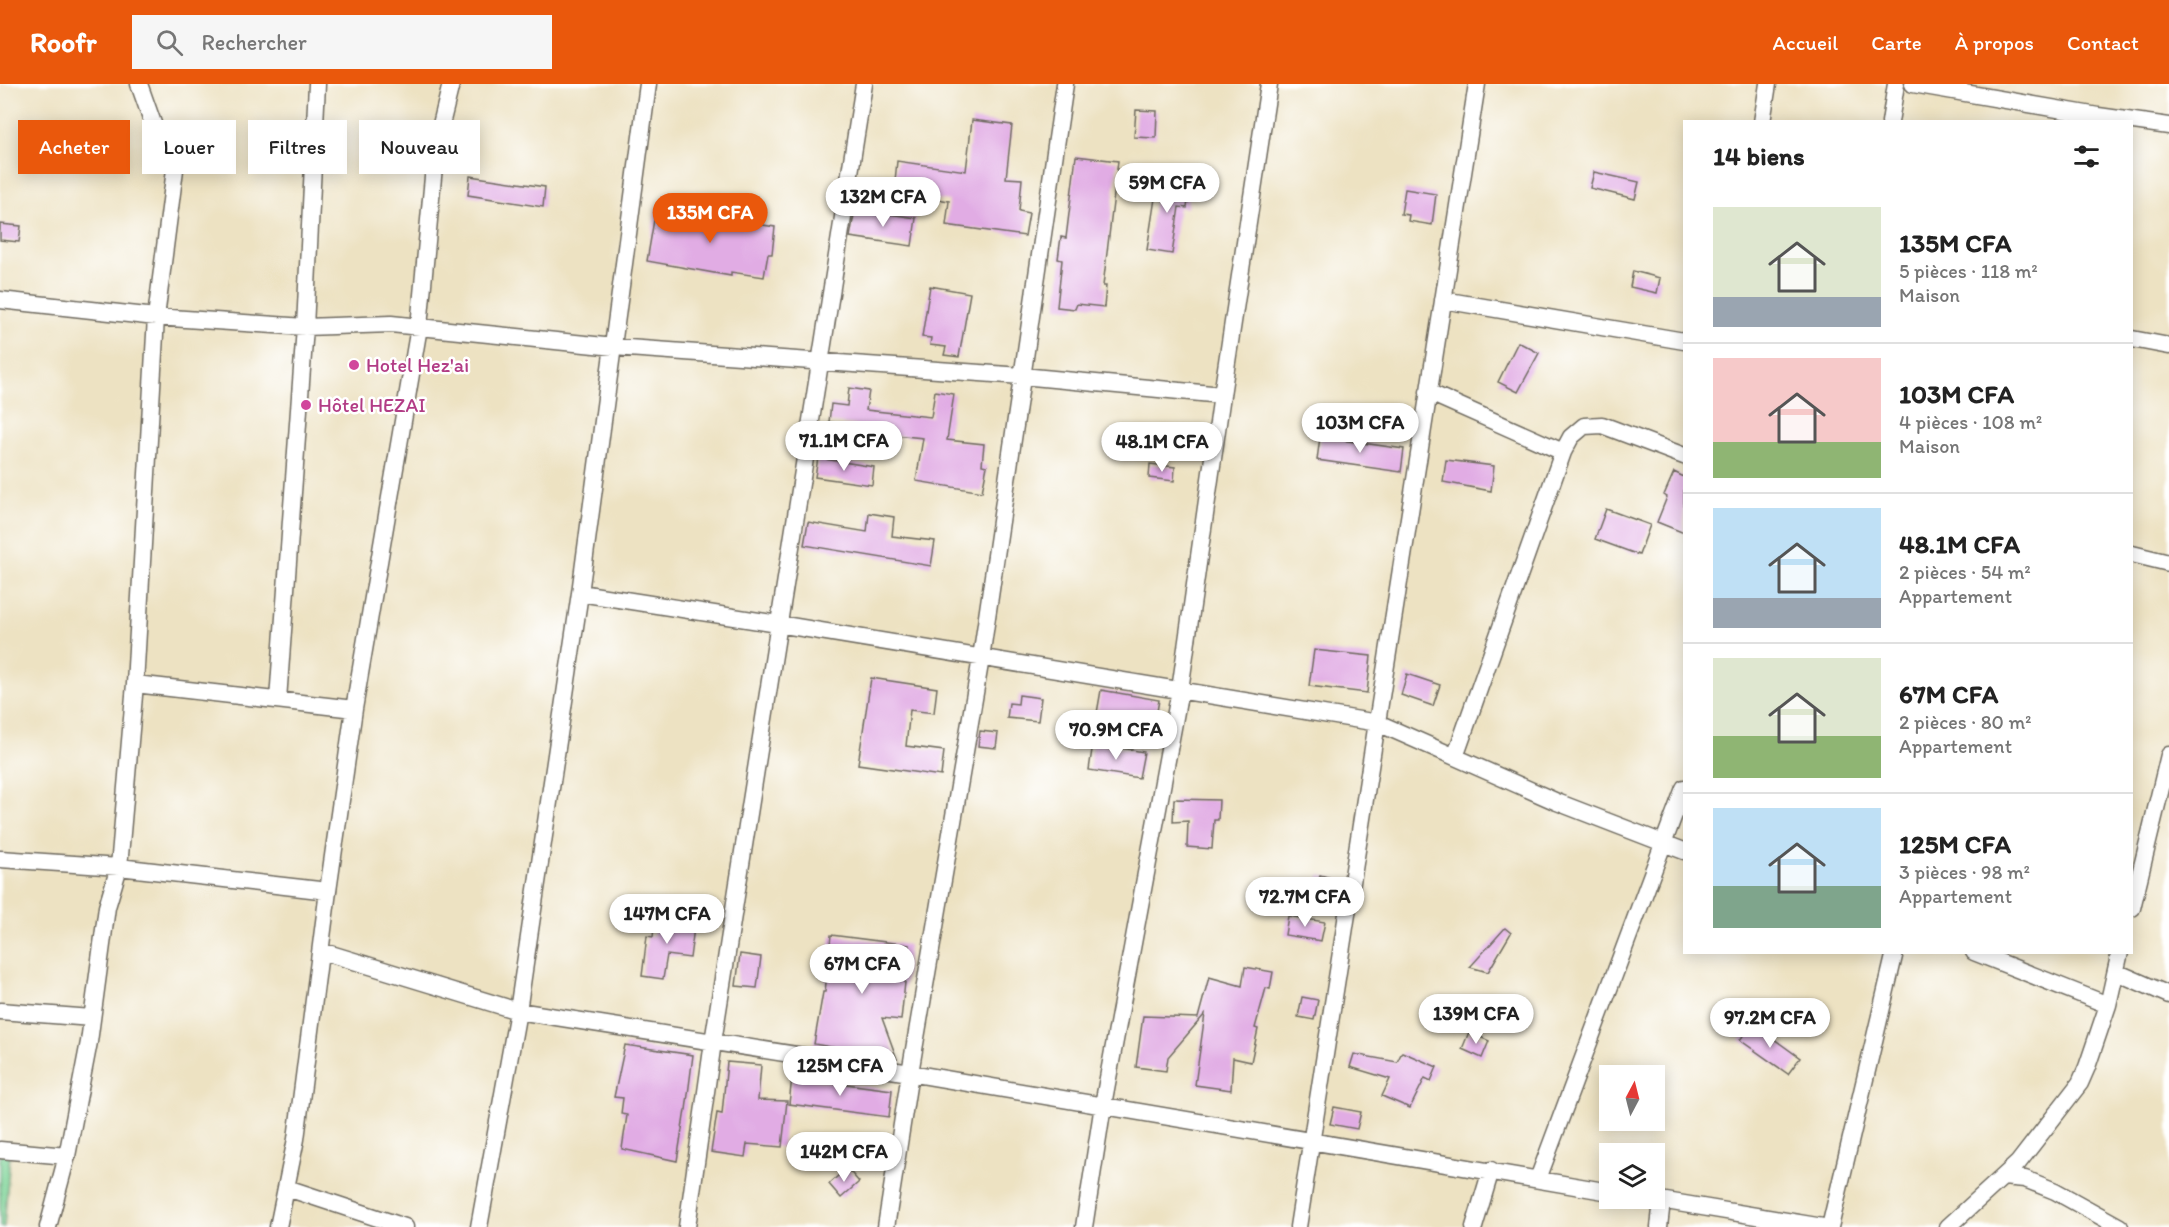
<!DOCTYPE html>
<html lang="fr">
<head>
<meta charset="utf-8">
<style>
  body { margin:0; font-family:Itim,sans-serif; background:#f6f6f6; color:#222; height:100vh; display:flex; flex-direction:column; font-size:22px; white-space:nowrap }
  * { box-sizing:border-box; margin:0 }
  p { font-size:20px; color:#767676 }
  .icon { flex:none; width:33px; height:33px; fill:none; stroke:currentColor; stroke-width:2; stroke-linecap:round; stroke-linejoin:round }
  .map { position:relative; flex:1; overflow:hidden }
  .side { position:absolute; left:1683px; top:36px; width:450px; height:834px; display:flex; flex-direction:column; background:#fff; border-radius:0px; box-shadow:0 3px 15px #0003 }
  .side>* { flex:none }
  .top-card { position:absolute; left:18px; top:36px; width:570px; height:54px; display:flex; gap:12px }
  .needle { width:39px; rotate:7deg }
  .fabs { position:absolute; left:1599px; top:981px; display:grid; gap:12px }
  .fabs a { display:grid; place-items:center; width:66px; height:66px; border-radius:0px; background:#fff; box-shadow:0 3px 15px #0003; font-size:30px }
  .price { position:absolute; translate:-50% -51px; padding:0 14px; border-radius:21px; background:#fff; color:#222; font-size:20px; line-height:39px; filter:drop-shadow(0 2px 3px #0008) }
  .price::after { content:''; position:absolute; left:50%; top:36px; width:18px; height:14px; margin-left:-9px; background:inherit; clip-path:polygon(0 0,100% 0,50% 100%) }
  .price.current { background:#ea580c; color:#fff }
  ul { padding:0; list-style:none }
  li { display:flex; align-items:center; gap:18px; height:150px; padding:0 30px }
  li+li { border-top:2px solid #e0e0e0 }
  li span { display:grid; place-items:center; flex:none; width:168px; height:120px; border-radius:0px; color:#555 }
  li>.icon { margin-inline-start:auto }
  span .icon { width:72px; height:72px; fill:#fffc; stroke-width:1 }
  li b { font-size:26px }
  h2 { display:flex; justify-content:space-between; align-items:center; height:72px; padding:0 30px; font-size:26px }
  .chip { padding:0 21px; border-radius:0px; background:#fff; box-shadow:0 3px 15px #0003; font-size:21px; line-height:54px }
  .chip.current { background:#ea580c; color:#fff }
  header { display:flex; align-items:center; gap:36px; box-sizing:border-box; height:84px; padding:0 30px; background:#ea580c; color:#fff }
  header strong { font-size:28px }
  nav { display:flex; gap:33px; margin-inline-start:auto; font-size:21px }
  .search { width:420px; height:54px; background:#f6f6f6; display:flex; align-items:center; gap:15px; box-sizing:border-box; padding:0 21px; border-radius:0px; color:#767676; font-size:22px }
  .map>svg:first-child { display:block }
  .green { fill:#7dd396; stroke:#547f60; stroke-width:1.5 }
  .building { fill:#e1ace4 }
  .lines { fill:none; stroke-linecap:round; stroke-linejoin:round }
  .street-casing { stroke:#6f6b60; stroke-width:19 }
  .street { stroke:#fff; stroke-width:16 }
  .hotel-dot { fill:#d1479c; stroke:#fff; stroke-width:2 }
  .labels { text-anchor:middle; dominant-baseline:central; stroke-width:5; stroke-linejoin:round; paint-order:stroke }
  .hotel-label { font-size:20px; fill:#b23c85; stroke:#fff; text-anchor:start }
</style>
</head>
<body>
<header>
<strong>Roofr</strong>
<div class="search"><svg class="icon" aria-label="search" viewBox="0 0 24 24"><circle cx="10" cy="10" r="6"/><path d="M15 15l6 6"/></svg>Rechercher</div>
<nav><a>Accueil</a><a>Carte</a><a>À propos</a><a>Contact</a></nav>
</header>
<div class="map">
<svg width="2169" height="1143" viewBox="0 0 2169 1143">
  <rect width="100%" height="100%" fill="#fff"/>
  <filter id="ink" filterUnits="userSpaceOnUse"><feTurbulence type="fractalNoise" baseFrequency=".0167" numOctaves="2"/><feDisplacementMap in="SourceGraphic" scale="12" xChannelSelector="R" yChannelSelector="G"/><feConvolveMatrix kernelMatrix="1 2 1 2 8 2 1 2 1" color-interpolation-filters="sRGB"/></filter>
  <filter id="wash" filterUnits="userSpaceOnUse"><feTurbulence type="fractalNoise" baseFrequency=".008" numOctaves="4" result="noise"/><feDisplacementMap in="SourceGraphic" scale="24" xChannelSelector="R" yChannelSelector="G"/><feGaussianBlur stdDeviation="1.35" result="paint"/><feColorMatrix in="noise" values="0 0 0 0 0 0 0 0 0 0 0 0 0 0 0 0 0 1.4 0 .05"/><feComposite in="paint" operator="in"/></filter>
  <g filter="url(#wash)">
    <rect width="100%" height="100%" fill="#ede2c2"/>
    <!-- green -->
    <path class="green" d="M0 1070 10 1071 4 1143H0Z"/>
    <g id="blocks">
      <!-- building -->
      <path class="building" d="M1136 26 1157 27 1156 54 1134 53Z
        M972 36 1012 41 1006 94 1022 95 1019 127 1029 129 1025 152 946 141 949 117 930 114 932 102 895 97 897 77 966 87Z
        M1076 72 1118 77 1103 202H1106L1104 223 1077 220 1075 225 1057 223 1062 176 1058 175 1061 153 1066 154Z
        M1594 88 1639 98 1635 115 1590 104Z
        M470 92 545 103 543 123 468 111Z
        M1158 95 1190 99 1187 124 1179 123 1172 170 1147 166Z
        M1405 105 1436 110 1432 141 1408 137 1409 131 1401 130Z
        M656 124 775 143 772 170H768L764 193 731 188V192L647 177Z
        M855 125 916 134 912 162 850 153Z
        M0 140 21 142 19 158 0 156Z
        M1633 187 1660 194 1657 209 1630 203Z
        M930 202 970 209 959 273 944 271 946 263 930 261 931 254 922 253Z
        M1518 258 1539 269 1518 308 1498 298Z
        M849 304 869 307 866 326 931 333 935 307 954 310 947 356 984 360 982 381 987 382 982 408 916 397 923 354 866 348V343L829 338 831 320 847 322Z
        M1320 353 1404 365 1401 388 1317 376Z
        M818 374 874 383 872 401 815 393Z
        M1446 376 1494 382 1491 407 1443 398Z
        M1150 380 1175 383 1174 397 1149 394Z
        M1674 388 1684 393V449L1657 438 1667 413 1664 411Z
        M1606 425 1650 441 1639 471 1595 455Z
        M869 429 894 433 892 452 935 457 931 482 804 461 808 438 867 448Z
        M1314 566 1371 572 1367 609 1309 602Z
        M1407 590 1440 601 1433 622 1401 611Z
        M871 594 937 604 934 629 910 626 906 662 944 667 941 692 858 680Z
        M1101 606 1159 616 1155 639 1097 629Z
        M1019 611 1041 614 1038 637 1007 634 1009 619 1018 620Z
        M980 647 998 649 996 664 978 662Z
        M1093 659 1144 668 1139 694 1089 686Z
        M1174 715 1219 716 1218 736H1214L1212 765 1187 763 1188 737 1173 738Z
        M1320 791 1339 796 1333 826 1314 822Z
        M1288 832 1325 838 1321 857 1285 851Z
        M655 834 680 837V834L695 836 690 874 667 871 663 895 642 892 647 852 653 853Z
        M1505 844 1511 849 1488 888 1470 883Z
        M831 851 909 861 901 936 882 934 897 975 814 960 823 908H825Z
        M740 870 761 873 757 904 736 902Z
        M1245 883 1273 888 1270 905 1266 904 1255 944 1258 945 1251 978 1233 974 1231 1006 1195 1001 1205 930 1168 973 1166 987 1136 983 1143 932 1198 934 1209 893 1242 902Z
        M1302 913 1318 916 1314 936 1298 933Z
        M1752 939 1800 974 1788 990 1740 956Z
        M1469 948 1489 957 1482 974 1462 965Z
        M625 961 693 971 686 1026H685L677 1077 622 1065 627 1031 621 1030 623 1014 614 1013Z
        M1402 968 1437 983 1431 997 1425 994 1410 1024 1382 1012 1390 995 1350 983 1354 970 1397 978Z
        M727 978 761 981 758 1016 787 1017 782 1063 747 1060 745 1073 711 1068 717 1029 722 1030Z
        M792 993 892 1006 889 1033 789 1020Z
        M1334 1023 1361 1028 1357 1045 1330 1040Z
        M847 1084 859 1098 841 1114 829 1100Z"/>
    </g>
  </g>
  <g filter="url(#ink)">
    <use href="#blocks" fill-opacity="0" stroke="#6f6b60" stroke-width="1.5"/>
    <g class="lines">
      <!-- street casing -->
      <g class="street-casing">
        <path id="street" d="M1913 0 2098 32 2169 42
          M1762 38 1768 0
          M1890 38 1896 0
          M0 216 156 233 305 243 391 240 614 263 1022 292 1222 311
          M1443 216 1684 257
          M2132 255 2169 262
          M1428 308 1563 368
          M2132 470 2169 479
          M580 509 778 540 1378 639 1557 718 1684 767
          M135 600 354 625
          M278 616 305 243 317 0
          M1455 673 1563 368 1571 353 1584 342 1602 341 1684 372
          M0 775 119 783 328 807
          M2132 824 2169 671
          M321 867 518 927 910 989 1610 1108
          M1974 868 2108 921
          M2116 888 2169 911
          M0 927 92 934
          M0 1066 67 1072
          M2003 1093 2025 1095 2055 1107 2120 1143
          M1538 1095 1684 704
          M287 1104 405 1143
          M1648 1114 1823 1143
          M48 1143 67 1072 89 958 107 823 119 783 135 600 156 233 177 70 156 48 139 0
          M278 1143 296 1055 328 807 354 625 419 243 436 61 451 0
          M479 1143 518 927 580 509 648 0
          M687 1143 713 958 864 0
          M886 1143 910 989 981 574 1065 0
          M1084 1143 1103 1021 1180 606 1222 311 1269 0
          M1298 1143 1477 0
          M1474 1143 1491 1086
          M1659 1143 1662 1117
          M1830 1143 1895 868
          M1948 1143 2018 1079 2080 999 2087 983 2108 921 2120 868"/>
      </g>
      <!-- street -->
      <use href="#street" class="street"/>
    </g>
  </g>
  <!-- markers -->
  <g class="hotel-dot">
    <circle cx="354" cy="281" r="6"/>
    <circle cx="306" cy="321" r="6"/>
  </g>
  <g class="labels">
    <!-- hotel labels -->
    <g class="hotel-label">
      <text x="366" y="281">Hotel Hez'ai</text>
      <text x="318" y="321">Hôtel HEZAI</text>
    </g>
  </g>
</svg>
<div class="fabs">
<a><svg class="needle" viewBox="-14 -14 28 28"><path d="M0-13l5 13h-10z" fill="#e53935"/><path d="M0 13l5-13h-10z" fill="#767676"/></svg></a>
<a><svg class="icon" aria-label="layers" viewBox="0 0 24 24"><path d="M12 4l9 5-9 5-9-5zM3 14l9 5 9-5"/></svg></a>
</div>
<b class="price" style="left:1167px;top:130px">59M CFA</b>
<b class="price" style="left:883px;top:144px">132M CFA</b>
<b class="price current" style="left:710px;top:160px">135M CFA</b>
<b class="price" style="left:1360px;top:370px">103M CFA</b>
<b class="price" style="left:844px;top:388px">71.1M CFA</b>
<b class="price" style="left:1162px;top:389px">48.1M CFA</b>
<b class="price" style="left:1116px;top:677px">70.9M CFA</b>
<b class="price" style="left:1305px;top:844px">72.7M CFA</b>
<b class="price" style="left:667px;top:861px">147M CFA</b>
<b class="price" style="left:862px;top:911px">67M CFA</b>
<b class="price" style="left:1476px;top:961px">139M CFA</b>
<b class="price" style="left:1770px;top:965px">97.2M CFA</b>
<b class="price" style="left:840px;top:1013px">125M CFA</b>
<b class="price" style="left:844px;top:1099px">142M CFA</b>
<div class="top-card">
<a class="chip current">Acheter</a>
<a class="chip">Louer</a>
<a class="chip">Filtres</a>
<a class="chip">Nouveau</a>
</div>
<section class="side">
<h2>14 biens<svg class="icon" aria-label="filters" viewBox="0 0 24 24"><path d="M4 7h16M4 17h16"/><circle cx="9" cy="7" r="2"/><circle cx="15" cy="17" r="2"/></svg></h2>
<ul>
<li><span style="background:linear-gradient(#dfe7d0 75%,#9aa5b1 0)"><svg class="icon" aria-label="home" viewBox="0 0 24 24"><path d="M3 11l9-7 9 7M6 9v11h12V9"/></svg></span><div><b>135M CFA</b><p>5 pièces · 118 m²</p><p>Maison</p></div></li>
<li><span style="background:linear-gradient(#f6c9c9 70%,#8fb573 0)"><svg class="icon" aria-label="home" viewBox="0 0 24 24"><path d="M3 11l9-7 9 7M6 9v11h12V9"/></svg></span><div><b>103M CFA</b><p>4 pièces · 108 m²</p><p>Maison</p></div></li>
<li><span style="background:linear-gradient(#bfe0f5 75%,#9aa5b1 0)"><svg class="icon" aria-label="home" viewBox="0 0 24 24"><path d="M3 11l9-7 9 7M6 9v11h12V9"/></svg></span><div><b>48.1M CFA</b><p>2 pièces · 54 m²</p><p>Appartement</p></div></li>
<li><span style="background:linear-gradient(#dfe7d0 65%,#8fb573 0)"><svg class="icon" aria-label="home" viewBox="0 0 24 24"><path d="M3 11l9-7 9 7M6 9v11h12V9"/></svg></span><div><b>67M CFA</b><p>2 pièces · 80 m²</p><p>Appartement</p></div></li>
<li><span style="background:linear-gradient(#bfe0f5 65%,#7fa58c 0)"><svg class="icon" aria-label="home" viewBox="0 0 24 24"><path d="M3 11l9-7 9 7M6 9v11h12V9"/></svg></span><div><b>125M CFA</b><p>3 pièces · 98 m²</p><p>Appartement</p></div></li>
</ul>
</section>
</div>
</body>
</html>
